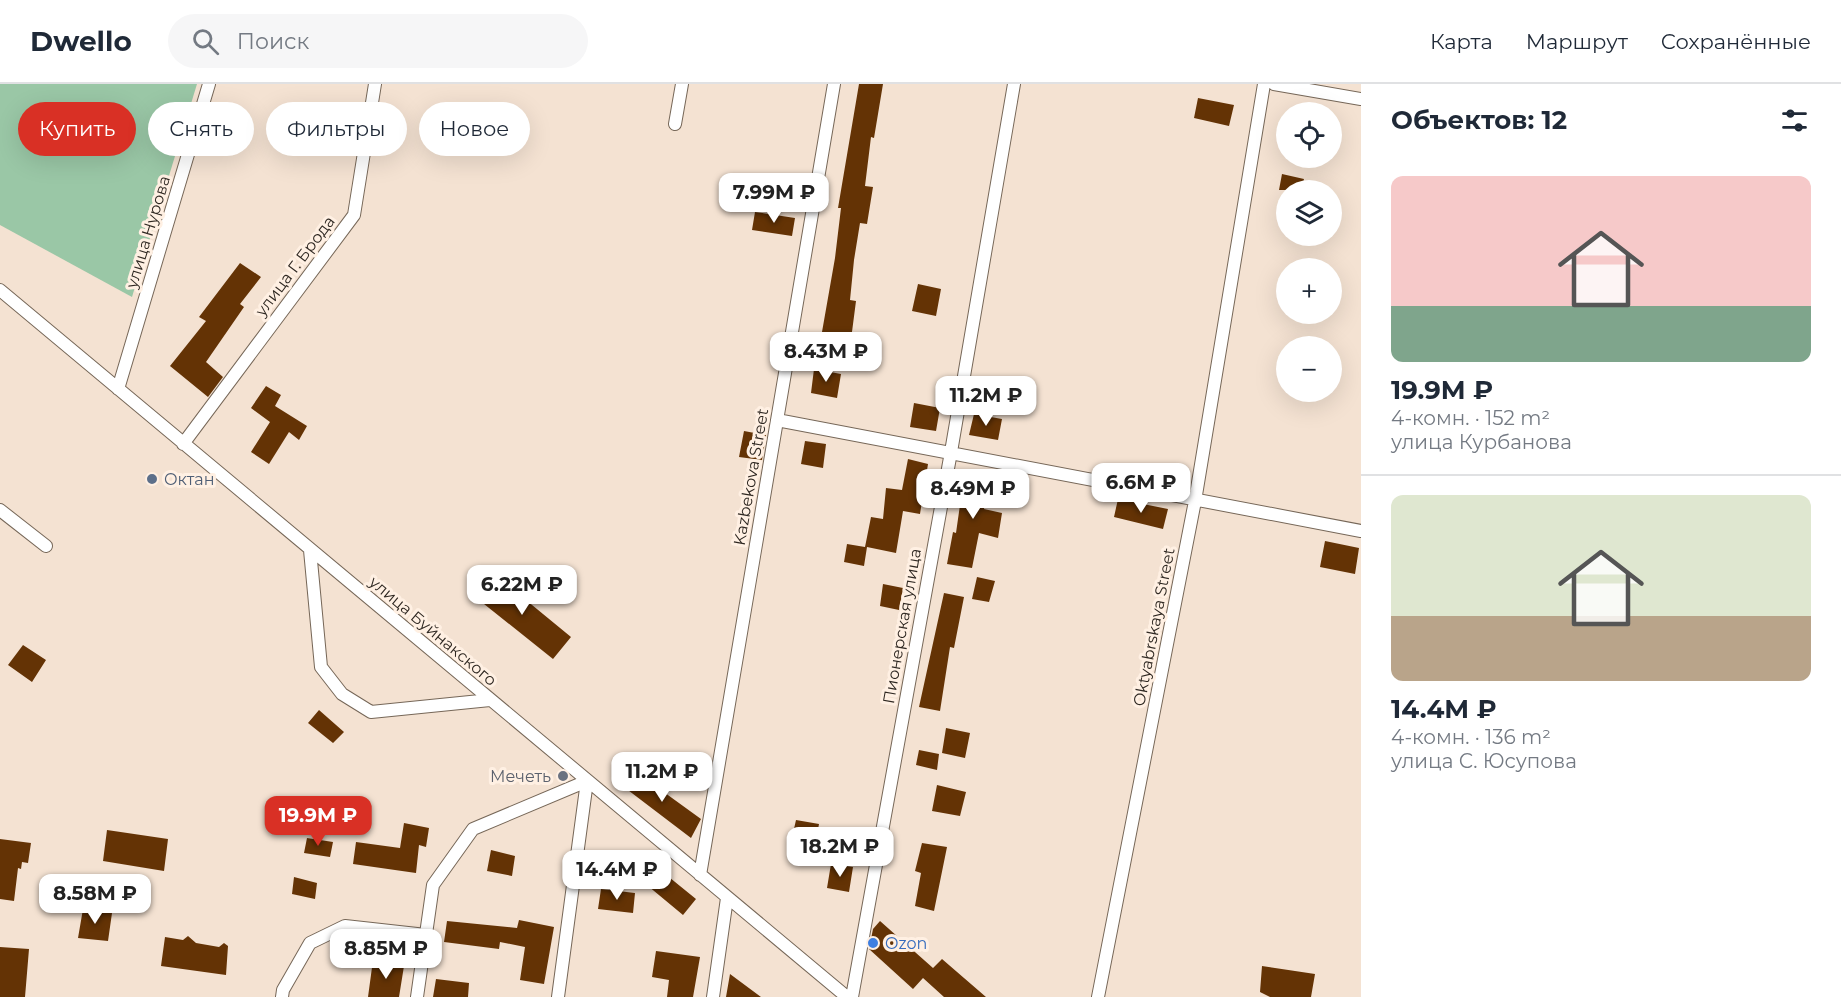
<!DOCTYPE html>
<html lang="ru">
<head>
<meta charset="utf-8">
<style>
  body { margin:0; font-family:Montserrat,sans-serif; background:#f6f6f7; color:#1f2937; height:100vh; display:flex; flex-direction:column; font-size:22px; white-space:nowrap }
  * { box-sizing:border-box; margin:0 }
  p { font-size:20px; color:#747a83 }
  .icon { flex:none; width:33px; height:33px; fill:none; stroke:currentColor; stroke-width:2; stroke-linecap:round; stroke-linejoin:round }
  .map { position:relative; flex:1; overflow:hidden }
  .drawer { display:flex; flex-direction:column; background:#fff; width:480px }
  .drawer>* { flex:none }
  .banner { position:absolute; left:18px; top:18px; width:570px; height:54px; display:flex; gap:12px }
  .fabs { position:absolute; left:1276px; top:18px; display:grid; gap:12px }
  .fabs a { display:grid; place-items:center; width:66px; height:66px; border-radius:50%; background:#fff; box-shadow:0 6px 24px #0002; font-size:30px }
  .price { position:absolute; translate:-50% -51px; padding:0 14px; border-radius:12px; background:#fff; color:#222; font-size:20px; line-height:39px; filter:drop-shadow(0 2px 3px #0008) }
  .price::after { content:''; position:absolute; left:50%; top:36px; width:18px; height:14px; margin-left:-9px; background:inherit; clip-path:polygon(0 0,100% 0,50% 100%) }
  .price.on { background:#d93025; color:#fff }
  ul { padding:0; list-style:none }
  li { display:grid; align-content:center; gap:12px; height:318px; padding:0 30px }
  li+li { border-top:2px solid #e0e1e3 }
  li span { display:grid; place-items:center; height:186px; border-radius:12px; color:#555 }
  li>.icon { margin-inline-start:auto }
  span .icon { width:108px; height:108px; fill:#fffc; stroke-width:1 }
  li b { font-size:26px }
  h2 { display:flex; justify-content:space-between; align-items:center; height:72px; padding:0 30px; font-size:26px }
  .chip { padding:0 21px; border-radius:27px; background:#fff; box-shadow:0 6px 24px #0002; font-size:21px; line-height:54px }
  .chip.on { background:#d93025; color:#fff }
  header { display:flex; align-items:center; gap:36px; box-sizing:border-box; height:84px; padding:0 30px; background:#fff; border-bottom:2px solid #e0e1e3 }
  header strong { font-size:28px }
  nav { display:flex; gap:33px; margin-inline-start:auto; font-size:21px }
  .search { width:420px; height:54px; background:#f6f6f7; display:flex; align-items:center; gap:15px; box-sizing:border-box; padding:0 21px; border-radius:33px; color:#747a83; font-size:22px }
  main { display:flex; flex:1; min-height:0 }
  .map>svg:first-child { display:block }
  .green { fill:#9ac7a6 }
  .building { fill:#643305 }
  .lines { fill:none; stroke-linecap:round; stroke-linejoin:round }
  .minor-casing { stroke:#766758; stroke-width:14 }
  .minor { stroke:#fff; stroke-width:12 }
  .service-dot { fill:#5c6f8a; stroke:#fff0e3; stroke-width:2 }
  .worship-dot { fill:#6b7280; stroke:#fff0e3; stroke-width:2 }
  .shop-dot { fill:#3f7fe0; stroke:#fff0e3; stroke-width:2 }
  .labels { text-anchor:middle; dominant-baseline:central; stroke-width:6; stroke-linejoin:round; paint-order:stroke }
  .street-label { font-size:16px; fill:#2f2822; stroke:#fff0e3 }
  .service-label { font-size:16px; fill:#4e5e75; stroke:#fff0e3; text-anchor:start }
  .worship-label { font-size:16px; fill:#5b616d; stroke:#fff0e3; text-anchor:end }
  .shop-label { font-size:16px; fill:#366cbe; stroke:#fff0e3; text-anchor:start }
</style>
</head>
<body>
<header>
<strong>Dwello</strong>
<div class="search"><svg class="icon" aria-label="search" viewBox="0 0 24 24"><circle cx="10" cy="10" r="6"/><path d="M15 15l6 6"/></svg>Поиск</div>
<nav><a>Карта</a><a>Маршрут</a><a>Сохранённые</a></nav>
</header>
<main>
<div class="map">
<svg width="1361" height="913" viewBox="0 0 1361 913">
  <rect width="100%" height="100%" fill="#f4e2d2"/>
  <!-- green -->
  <path class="green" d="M0 0H197L132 213 0 141Z"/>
  <!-- building -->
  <path class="building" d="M859 0H883L874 54 871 53 865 102 873 103 867 140 860 139 854 176 850 216 856 217 849 271 819 265 835 174 841 124H838Z
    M1198 14 1234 21 1229 42 1194 34Z
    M1282 90 1304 95 1301 106H1279Z
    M755 128 795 134 792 152 752 146Z
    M240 179 261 193 240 220 244 223 206 278 223 293 208 313 170 282 206 237 199 233Z
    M918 200 941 205 936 232 912 227Z
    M814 285 841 290 837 314 811 309Z
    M266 302 281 311 275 322 307 342 299 356 289 348 269 380 251 368 270 338 251 324Z
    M914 319 940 324 936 347 910 343Z
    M974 330 1002 335 998 356 969 351Z
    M744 347 766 351 762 376 739 373Z
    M805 357 826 360 823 384 801 380Z
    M908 375 928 380 920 430 903 427 896 469 867 463 864 482 844 478 847 460 865 463 871 433 883 435 886 404 902 406Z
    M965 386 990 392 984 425 1002 429 998 454 979 449 972 484 947 480 953 448 956 449Z
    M1118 415 1168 425 1163 445 1114 433Z
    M1325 457 1359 464 1355 490 1320 483Z
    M493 489 571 553 553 575 474 512Z
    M977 493 995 497 989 518 972 515Z
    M883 500 903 504 899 526 880 522Z
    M944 509 964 513 954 564 950 563 940 627 919 623Z
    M23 561 46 576 32 598 8 581Z
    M319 626 344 648 333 659 308 639Z
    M946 644 970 649 965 674 942 669Z
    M919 666 939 670 937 686 916 681Z
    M632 685 701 735 691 754 620 700Z
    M937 701 966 708 960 732 932 727Z
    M796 736 819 740 813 772 789 767Z
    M404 739 429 744 426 763 419 761 416 789 353 780 356 758 400 764Z
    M107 746 168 755 164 787 103 777Z
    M307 754 333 758 330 773 304 769Z
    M0 755 31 759 28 779 22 778 21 785 18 784 14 817 0 815Z
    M922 759 947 763 934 827 915 822 921 789 915 787Z
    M491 766 515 772 512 792 487 787Z
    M643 772 696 815 683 831 630 787Z
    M831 780 853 783 849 808 827 804Z
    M294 793 317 799 315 815 292 810Z
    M601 805 635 809 633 829 598 825Z
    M83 825 112 829 108 857 78 854Z
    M519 836 554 843 544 900 520 896 525 863 500 858 499 865 444 858 447 837 517 844Z
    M880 837 933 884 942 875 986 913H944L923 894 913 905 869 865 873 845Z
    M188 852 196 859 219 863 224 859 228 862 226 891 161 882 165 853 183 856Z
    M0 863 29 865 25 913H0Z
    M656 867 700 873 693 913H667L669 896 652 893Z
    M373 876 404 882 399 913H368Z
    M1262 882 1315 890 1311 913H1270L1260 908Z
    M730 890 761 913H726Z
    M436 895 469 899 468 913H433Z"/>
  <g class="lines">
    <!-- minor casing -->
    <g class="minor-casing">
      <path id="minor" d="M1274 0 1361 15
        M675 40 682 0
        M0 206 847 913
        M118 305 209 0
        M777 336 1361 447
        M183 360 354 131 375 0
        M0 426 46 462
        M310 466 321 583 342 610 371 628 490 616
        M700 791 834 0
        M282 913 283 906 310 859 345 842 426 851
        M417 913 433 801 473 745 587 697
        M558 913 587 697
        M713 913 727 814
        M852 913 951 368 1014 0
        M1098 913 1195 417 1264 0"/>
    </g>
    <!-- minor -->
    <use href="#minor" class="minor"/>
  </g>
  <!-- markers -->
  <circle class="service-dot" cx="152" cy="395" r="6"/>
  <circle class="worship-dot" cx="563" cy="692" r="6"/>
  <circle class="shop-dot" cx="873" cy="859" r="6"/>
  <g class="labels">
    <!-- street labels -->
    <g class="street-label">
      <text transform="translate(148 148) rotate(-73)">улица Нурова</text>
      <text transform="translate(295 182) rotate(-53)">улица Г. Брода</text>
      <text transform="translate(751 393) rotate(-80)">Kazbekova Street</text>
      <text transform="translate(902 542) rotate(-80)">Пионерская улица</text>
      <text transform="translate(1154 543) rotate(-79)">Oktyabrskaya Street</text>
      <text transform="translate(433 547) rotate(40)">улица Буйнакского</text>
    </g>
    <!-- service labels -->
    <g class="service-label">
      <text x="164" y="395">Октан</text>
    </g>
    <!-- worship labels -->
    <g class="worship-label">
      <text x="551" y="692">Мечеть</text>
    </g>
    <!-- shop labels -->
    <g class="shop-label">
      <text x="885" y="859">Ozon</text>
    </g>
  </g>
</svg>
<div class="fabs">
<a><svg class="icon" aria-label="locate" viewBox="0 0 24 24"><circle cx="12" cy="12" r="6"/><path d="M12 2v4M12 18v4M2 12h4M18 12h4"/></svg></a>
<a><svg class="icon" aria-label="layers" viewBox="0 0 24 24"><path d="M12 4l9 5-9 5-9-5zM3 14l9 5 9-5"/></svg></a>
<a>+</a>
<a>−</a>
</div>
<b class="price" style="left:774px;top:140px">7.99M ₽</b>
<b class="price" style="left:826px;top:299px">8.43M ₽</b>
<b class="price" style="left:986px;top:343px">11.2M ₽</b>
<b class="price" style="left:1141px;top:430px">6.6M ₽</b>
<b class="price" style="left:973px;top:436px">8.49M ₽</b>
<b class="price" style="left:522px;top:532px">6.22M ₽</b>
<b class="price" style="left:662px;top:719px">11.2M ₽</b>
<b class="price on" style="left:318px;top:763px">19.9M ₽</b>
<b class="price" style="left:840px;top:794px">18.2M ₽</b>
<b class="price" style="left:617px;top:817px">14.4M ₽</b>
<b class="price" style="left:95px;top:841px">8.58M ₽</b>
<b class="price" style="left:386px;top:896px">8.85M ₽</b>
<div class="banner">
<a class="chip on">Купить</a>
<a class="chip">Снять</a>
<a class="chip">Фильтры</a>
<a class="chip">Новое</a>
</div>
</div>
<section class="drawer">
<h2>Объектов: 12<svg class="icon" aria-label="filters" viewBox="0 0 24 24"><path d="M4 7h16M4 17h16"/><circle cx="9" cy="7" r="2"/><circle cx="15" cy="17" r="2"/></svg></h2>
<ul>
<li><span style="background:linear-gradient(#f6c9c9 70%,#7fa58c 0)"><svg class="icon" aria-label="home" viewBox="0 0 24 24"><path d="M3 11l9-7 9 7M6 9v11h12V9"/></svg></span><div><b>19.9M ₽</b><p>4-комн. · 152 m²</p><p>улица Курбанова</p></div></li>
<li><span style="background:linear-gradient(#dfe7d0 65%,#b9a48a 0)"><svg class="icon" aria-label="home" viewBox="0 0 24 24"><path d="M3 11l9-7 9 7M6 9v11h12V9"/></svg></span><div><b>14.4M ₽</b><p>4-комн. · 136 m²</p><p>улица С. Юсупова</p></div></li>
</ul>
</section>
</main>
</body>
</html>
